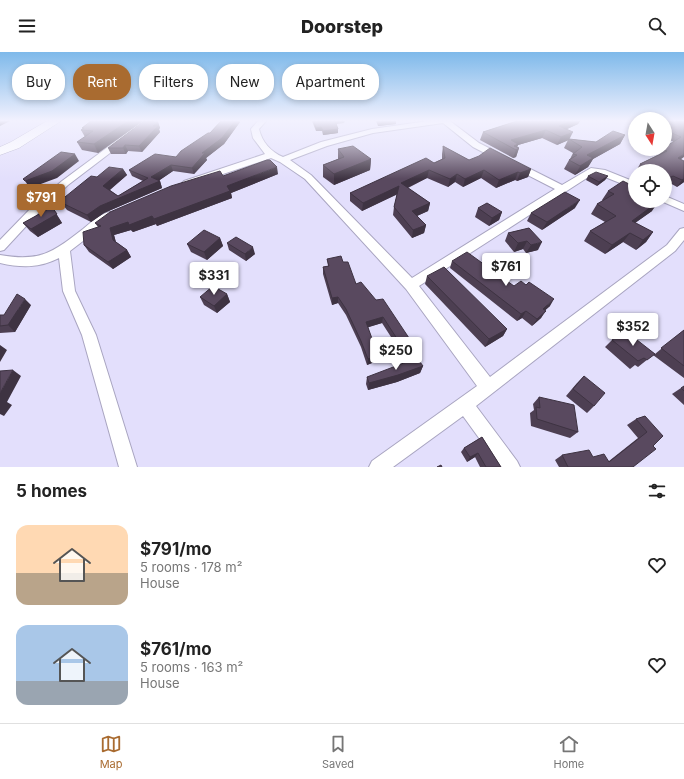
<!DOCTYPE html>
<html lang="en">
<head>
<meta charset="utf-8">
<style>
  body { margin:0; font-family:Inter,sans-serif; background:#f2f2f2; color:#222; height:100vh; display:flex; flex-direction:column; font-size:15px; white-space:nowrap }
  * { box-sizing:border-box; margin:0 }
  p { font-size:13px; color:#767676 }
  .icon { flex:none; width:22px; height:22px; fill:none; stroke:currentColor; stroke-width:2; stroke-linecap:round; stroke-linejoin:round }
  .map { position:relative; height:415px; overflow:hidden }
  .sheet { display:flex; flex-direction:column; background:#fff; flex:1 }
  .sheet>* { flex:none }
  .guide { position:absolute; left:12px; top:12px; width:400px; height:36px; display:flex; gap:8px }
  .needle { width:26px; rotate:169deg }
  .fabs { position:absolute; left:628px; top:60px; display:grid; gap:8px }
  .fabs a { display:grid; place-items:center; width:44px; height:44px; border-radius:50%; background:#fff; box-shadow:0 2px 6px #0003; font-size:20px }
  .price { position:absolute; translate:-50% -34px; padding:0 9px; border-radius:4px; background:#fff; color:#222; font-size:13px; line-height:26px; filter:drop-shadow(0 1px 2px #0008) }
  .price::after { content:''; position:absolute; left:50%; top:24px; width:12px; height:9px; margin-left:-6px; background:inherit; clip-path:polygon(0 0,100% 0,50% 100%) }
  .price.selected { background:#a96b30; color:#fff }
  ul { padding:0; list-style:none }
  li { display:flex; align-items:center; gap:12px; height:100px; padding:0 16px }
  li span { display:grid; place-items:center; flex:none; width:112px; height:80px; border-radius:12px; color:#555 }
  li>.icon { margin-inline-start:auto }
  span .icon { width:48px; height:48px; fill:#fffc; stroke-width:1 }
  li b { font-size:17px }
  h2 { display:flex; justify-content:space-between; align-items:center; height:48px; padding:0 16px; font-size:17px }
  .pill { padding:0 14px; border-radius:16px; background:#fff; box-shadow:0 2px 6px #0003; font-size:14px; line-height:36px }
  .pill.selected { background:#a96b30; color:#fff }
  header { display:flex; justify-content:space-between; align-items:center; height:52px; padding:0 16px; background:#fff; font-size:18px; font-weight:800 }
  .tab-bar { display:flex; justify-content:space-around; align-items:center; height:56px; border-top:1px solid #e0e0e0; background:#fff; font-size:11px; color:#767676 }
  .tab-bar a { display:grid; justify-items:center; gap:2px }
  .tab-bar .selected { color:#a96b30 }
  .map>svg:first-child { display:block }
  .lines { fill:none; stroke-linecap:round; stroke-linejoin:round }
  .street-casing { stroke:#a9a5c1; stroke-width:2 }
  .secondary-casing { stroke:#a9a5c1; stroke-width:1 }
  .street { fill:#fff; fill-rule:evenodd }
  .secondary { fill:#fff; fill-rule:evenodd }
  .wall { fill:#4d3f52 }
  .shaded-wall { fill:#3e3342 }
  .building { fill:#59495f; stroke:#3e3342 }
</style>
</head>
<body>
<header><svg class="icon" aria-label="menu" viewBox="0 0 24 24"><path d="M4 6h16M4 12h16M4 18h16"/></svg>Doorstep<svg class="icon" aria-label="search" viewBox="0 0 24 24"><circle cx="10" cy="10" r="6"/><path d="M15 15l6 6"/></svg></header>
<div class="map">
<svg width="684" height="415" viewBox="0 0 684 415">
  <rect width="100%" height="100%" fill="#e3dffc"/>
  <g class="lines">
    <!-- street casing -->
    <g class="street-casing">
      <path id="street" d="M143 69H152L68 133 41 158 4 198 0 199V188L33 154 62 129Z
        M258 69H266L259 77C262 90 271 100 283 105L321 90 372 77 428 69H450L479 91 562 133 591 116 605 118 635 130V137L600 123 593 122 419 234 490 325 667 193 680 177 684 176V188L675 199 476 354 517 409 520 415H500L463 364 393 415H369L372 409 477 334 406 237 305 127 280 110 271 106 190 133H184L182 131 184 129 265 102 253 86 251 77ZM443 71 473 95 555 137 412 226 311 123 290 108 327 94 373 81Z
        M665 144 684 152V159L661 149H665Z
        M109 160 113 162 114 164 113 166 70 199 75 239 96 283 137 415H119L82 283 63 239 59 206C39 216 22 216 0 211V203C40 210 52 201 83 177 90 171 99 163 109 160Z"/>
    </g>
    <!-- secondary casing -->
    <g class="secondary-casing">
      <path id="secondary" d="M47 69H61L19 96 0 103V95L11 90Z"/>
    </g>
    <!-- street -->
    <use href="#street" class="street"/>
    <!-- secondary -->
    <use href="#secondary" class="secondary"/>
  </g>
  <!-- wall -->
  <path class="wall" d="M89 69H143L98 101 82 98 77 90 85 85 81 78 83 77 82 76 90 70Z
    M221 69H239L240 70 224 92 206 106 207 108 194 122 173 119 158 129H160L162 136 104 161 91 170 67 158 60 149 97 125 123 117 127 123 110 138 118 144 143 129 132 124 129 118 176 105 210 81Z
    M312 69H345L344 71 336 72 338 81 323 83 322 79H316Z
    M376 69H396V72L378 74Z
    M517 69H580L578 72 567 77 569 87 596 90 625 83 620 92 593 107 588 115 575 123 564 117 569 108 570 107 573 101 564 96 568 88 557 93 542 86 518 93 517 95 519 96 516 105 513 106 480 88 483 80Z
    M665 69H683L680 107 684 130 677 135 668 130 665 132V119H636L640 112 660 102 663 97H665V95L674 90 665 86Z
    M158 70 160 76 159 77 160 80 142 100 128 99 126 102H111L108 96Z
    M443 94 469 108 531 117 528 125 517 129 515 128 496 136 481 126 463 135 455 130 448 135 427 126 408 136 430 151 428 159 417 164 426 173 424 181 412 186 393 163 394 155 397 142 362 159 350 149V141L434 111 442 107V102Z
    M338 97 371 107 370 118 334 133 323 125V113L338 107Z
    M278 122 231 141 232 146 157 174 156 172 133 180 131 178 114 183 116 190 127 198 131 205 113 217 89 200 84 193 98 175 95 171 223 124Z
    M588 124H608L605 128 597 134 586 128Z
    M635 137 652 159 635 171 653 180 646 190 636 198 623 190 605 202 584 189 590 179 605 170 591 162 597 152 603 149 602 148 608 139Z
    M52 155 62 171 38 185 30 179 23 171Z
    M478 156 502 160 499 168 489 174 475 165Z
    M575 156 542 178 527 169 531 161Z
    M529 176 538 198 526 201 523 197 514 200 505 189 508 181Z
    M220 186 223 194 207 208 191 200 187 192Z
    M227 191 255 202 246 209 229 198Z
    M327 207 343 210 356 232 376 248 411 289 409 295 400 299 382 271 368 275 377 309 367 313 361 295 346 263 338 251 332 253 323 222V215L328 214Z
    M452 209 514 234 550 254 545 258 541 266 532 274 522 266 517 269 450 216Z
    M427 224 507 277 503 284 485 295 425 232Z
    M227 242 230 250 217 261 204 253 200 245Z
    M31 253 15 280 0 281V263H4Z
    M684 278V326L653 303 638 315 635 313 630 317 605 295 612 288 631 285 655 302Z
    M423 314 420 321 397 330 368 338 366 332 367 325Z
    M584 324 594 354 587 361 566 344 577 331Z
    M684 334V353L672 342Z
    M539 345 578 380 570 386 531 374 530 361 534 358 533 352Z
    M645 364 653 394 633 415H559L555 408 562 403 593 405 609 409 638 386 627 373 636 367Z
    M482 385 501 415H480L475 405 467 410 461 400 464 396Z"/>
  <!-- shaded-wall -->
  <path class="shaded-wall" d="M0 69H10L0 74Z
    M128 69H143L98 101 94 92Z
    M235 69H239L240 70 224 92 206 106 207 108 194 122 192 116 202 101Z
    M392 69H396V72L378 74 379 71Z
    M571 69H580L578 72 556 82 559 74Z
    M158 70 160 76 159 77 160 80 142 100 139 94 153 74Z
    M321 75 322 79H316V76Z
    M338 77V81L323 83V79Z
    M546 78 542 86 518 93 516 98 519 96 516 105 513 106 516 98 511 88Z
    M573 80 569 88 557 93 561 85Z
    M625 83 620 92 593 107 588 115 575 123 587 103Z
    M125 93 128 99 126 102 123 96Z
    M75 102 79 109 57 126 30 136 25 129Z
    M684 102V105L673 113 678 106Z
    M371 107 370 118 334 133V122Z
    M171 113 173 119 154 132 151 125Z
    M277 115 278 122 231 141 232 146 157 174 154 167 227 134Z
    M123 117 127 123 107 140 103 134Z
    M531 117 528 125 517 129 520 121Z
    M429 118 427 126 400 139 401 131Z
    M484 118 481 126 463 135 465 127Z
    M518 120 515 128 496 136 499 128Z
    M457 122 455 130 448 135 450 127Z
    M608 124 605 128 597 134 599 130Z
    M673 124 668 130 665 132 669 126Z
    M684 127V130L677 135 682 128Z
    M160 129 162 136 104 161 91 170 87 163 100 154Z
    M399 134 398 142 362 159 363 151Z
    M580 148 575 156 542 178 547 170Z
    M659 149 652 159 625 178 632 169Z
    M430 151 428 159 410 167 412 159Z
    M52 155 62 171 38 185 31 177Z
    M502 160 499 168 489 174 492 166Z
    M152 164 156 172 133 180 131 178 114 183 117 195 113 188 110 176 128 170Z
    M426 173 424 181 412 186 413 178Z
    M653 180 646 190 636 198 643 188Z
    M630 181 623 190 605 202 612 193Z
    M220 186 223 194 207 208 204 200Z
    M527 189 523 197 514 200 518 191Z
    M542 190 538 198 526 201 531 193Z
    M253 195 255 202 246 209 245 202Z
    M127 198 131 205 113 217 108 210Z
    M227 242 230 250 217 261 214 254Z
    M338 245V251L332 253V246Z
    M25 247 31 253 15 280 8 273Z
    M554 247 550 254 539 264 543 257Z
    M526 259 522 266 517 269 521 262Z
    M546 259 541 266 532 274 537 267Z
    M383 265 382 271 366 276V270Z
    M507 277 503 284 485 295 489 287Z
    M411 289 409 295 400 299 401 293Z
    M0 293 7 298 0 310Z
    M378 303 377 309 367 313 368 307Z
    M423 314 420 321 397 330 368 338 369 331Z
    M13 318 21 324 7 350 12 353 4 364 0 362V341Z
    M478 401 475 405 467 410 470 405Z"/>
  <!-- building -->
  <path class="building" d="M91 69H128L94 92 77 90 93 79 81 78 84 76H82Z
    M144 69 158 70 153 74H158L139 94 125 93 123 96H108Z
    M221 69H235L222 86 202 101H205L192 116 171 113 151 125 160 129 100 154 87 163 62 151 64 150 60 149 91 124 97 125 109 115 123 117 103 134 118 144 148 126 129 118 155 102 176 105 181 99 208 81H210Z
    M314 69H335L338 77 323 79 321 75 316 76Z
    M378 69H392L379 71Z
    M517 69H571L559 74 573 80 561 85 546 78 511 88 518 92 514 94 519 96 516 98 483 80Z
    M665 69H684V102L678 106 684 109V127L682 128 673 124 669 126 665 124V119H654L640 112 667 99 664 98 666 96 665 95 681 85 665 78Z
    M613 79 625 83 587 103 593 106 580 114 569 108 577 103 573 102 582 95 569 87 596 90Z
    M353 94 371 107 334 122 323 113 344 105 338 97Z
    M443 94 469 108 479 104 490 96 531 117 520 121 518 120 499 128 484 118 465 127 457 122 450 127 429 118 401 131 430 151 412 159 426 173 413 178 394 155 399 134 363 151 350 141 426 106 434 111 445 106Z
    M61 100 75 102 52 119 25 129 23 127Z
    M267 108H270L277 115 227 134 230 139 154 167 152 164 129 173 128 170 110 176 113 188 127 198 108 210 84 193 83 180 101 174 95 171 110 160 171 134 220 119 223 124Z
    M596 120 608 124 599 130 588 124Z
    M623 129 635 135V136L634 137H635V149H659L632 169 653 180 643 188 630 181 612 193 590 179 616 164 597 152 614 142 608 139Z
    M565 140 580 148 547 170 531 161Z
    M487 151 502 160 492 166 478 156Z
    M52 155 57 162 31 177 23 171Z
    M529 176 542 190 531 193 527 189 518 191 508 181Z
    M204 178 220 186 204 200 187 192Z
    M236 185 253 195 245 202 227 191Z
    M467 200 514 234 521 229 526 233 529 230 554 247 543 257 546 259 537 267 526 259 521 262 452 209Z
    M341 204 343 210H348L356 232 361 230 376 248 383 247 411 289 401 293 383 265 366 270 378 303 368 307 361 289 346 257 338 245 332 246 323 215 329 214 327 207Z
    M444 215 507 277 489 287 427 224Z
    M213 234 227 242 214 254 200 245Z
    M17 242 25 247 8 273 0 274V263H4Z
    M684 278V314L661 296Z
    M624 280 631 285 632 284 655 302 647 308 644 306 638 309 612 288Z
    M417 306 423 314 398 323 369 331 367 325Z
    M13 318 0 341V319Z
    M584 324 605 341 594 354 573 337Z
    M684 334V339L681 336Z
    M539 345 574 353 578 380 537 367 536 355 540 356Z
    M645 364 663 384 653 394 656 397 633 415H568L562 403 589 398 593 405 604 402 609 410 647 380 636 367Z
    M482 385 501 415H486L478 401 470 405 464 396Z
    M441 413 442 415H437Z"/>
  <!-- sky -->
  <linearGradient id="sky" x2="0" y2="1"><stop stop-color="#7eb9ea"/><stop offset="0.54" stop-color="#f2f1fe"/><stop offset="1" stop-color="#f2f1fe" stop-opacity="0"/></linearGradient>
  <rect width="684" height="127" fill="url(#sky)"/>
</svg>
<div class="fabs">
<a><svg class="needle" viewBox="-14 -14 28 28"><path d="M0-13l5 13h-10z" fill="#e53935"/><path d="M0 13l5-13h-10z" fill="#767676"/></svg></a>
<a><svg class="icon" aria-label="locate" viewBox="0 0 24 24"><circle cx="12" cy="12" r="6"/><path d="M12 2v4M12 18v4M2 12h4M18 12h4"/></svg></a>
</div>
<b class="price selected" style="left:41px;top:166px">$791</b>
<b class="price" style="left:506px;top:235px">$761</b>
<b class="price" style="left:214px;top:244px">$331</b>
<b class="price" style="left:633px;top:295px">$352</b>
<b class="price" style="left:396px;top:319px">$250</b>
<div class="guide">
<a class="pill">Buy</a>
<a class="pill selected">Rent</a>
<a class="pill">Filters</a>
<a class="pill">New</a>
<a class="pill">Apartment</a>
</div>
</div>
<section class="sheet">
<h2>5 homes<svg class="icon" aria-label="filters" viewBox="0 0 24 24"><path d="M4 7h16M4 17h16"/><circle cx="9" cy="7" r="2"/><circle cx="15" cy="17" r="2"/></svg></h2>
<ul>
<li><span style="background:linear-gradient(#ffd9b3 60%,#b9a48a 0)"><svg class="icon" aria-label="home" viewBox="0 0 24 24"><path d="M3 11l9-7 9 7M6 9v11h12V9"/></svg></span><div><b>$791/mo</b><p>5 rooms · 178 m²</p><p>House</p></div><svg class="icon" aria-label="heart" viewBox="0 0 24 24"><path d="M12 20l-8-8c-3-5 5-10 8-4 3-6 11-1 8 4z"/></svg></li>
<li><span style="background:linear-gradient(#a9c7e8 70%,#9aa5b1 0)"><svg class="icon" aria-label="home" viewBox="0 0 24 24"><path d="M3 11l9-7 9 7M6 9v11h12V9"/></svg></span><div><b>$761/mo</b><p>5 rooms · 163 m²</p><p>House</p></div><svg class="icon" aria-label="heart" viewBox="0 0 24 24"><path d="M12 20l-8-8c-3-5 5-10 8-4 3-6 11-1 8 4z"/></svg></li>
</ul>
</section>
<nav class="tab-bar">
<a class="selected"><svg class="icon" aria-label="map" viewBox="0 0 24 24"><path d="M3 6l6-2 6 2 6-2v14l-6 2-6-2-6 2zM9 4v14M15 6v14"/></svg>Map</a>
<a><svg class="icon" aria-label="saved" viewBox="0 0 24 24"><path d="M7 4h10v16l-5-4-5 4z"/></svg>Saved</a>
<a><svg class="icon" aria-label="home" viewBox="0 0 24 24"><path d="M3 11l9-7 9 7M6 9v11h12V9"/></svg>Home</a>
</nav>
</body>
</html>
